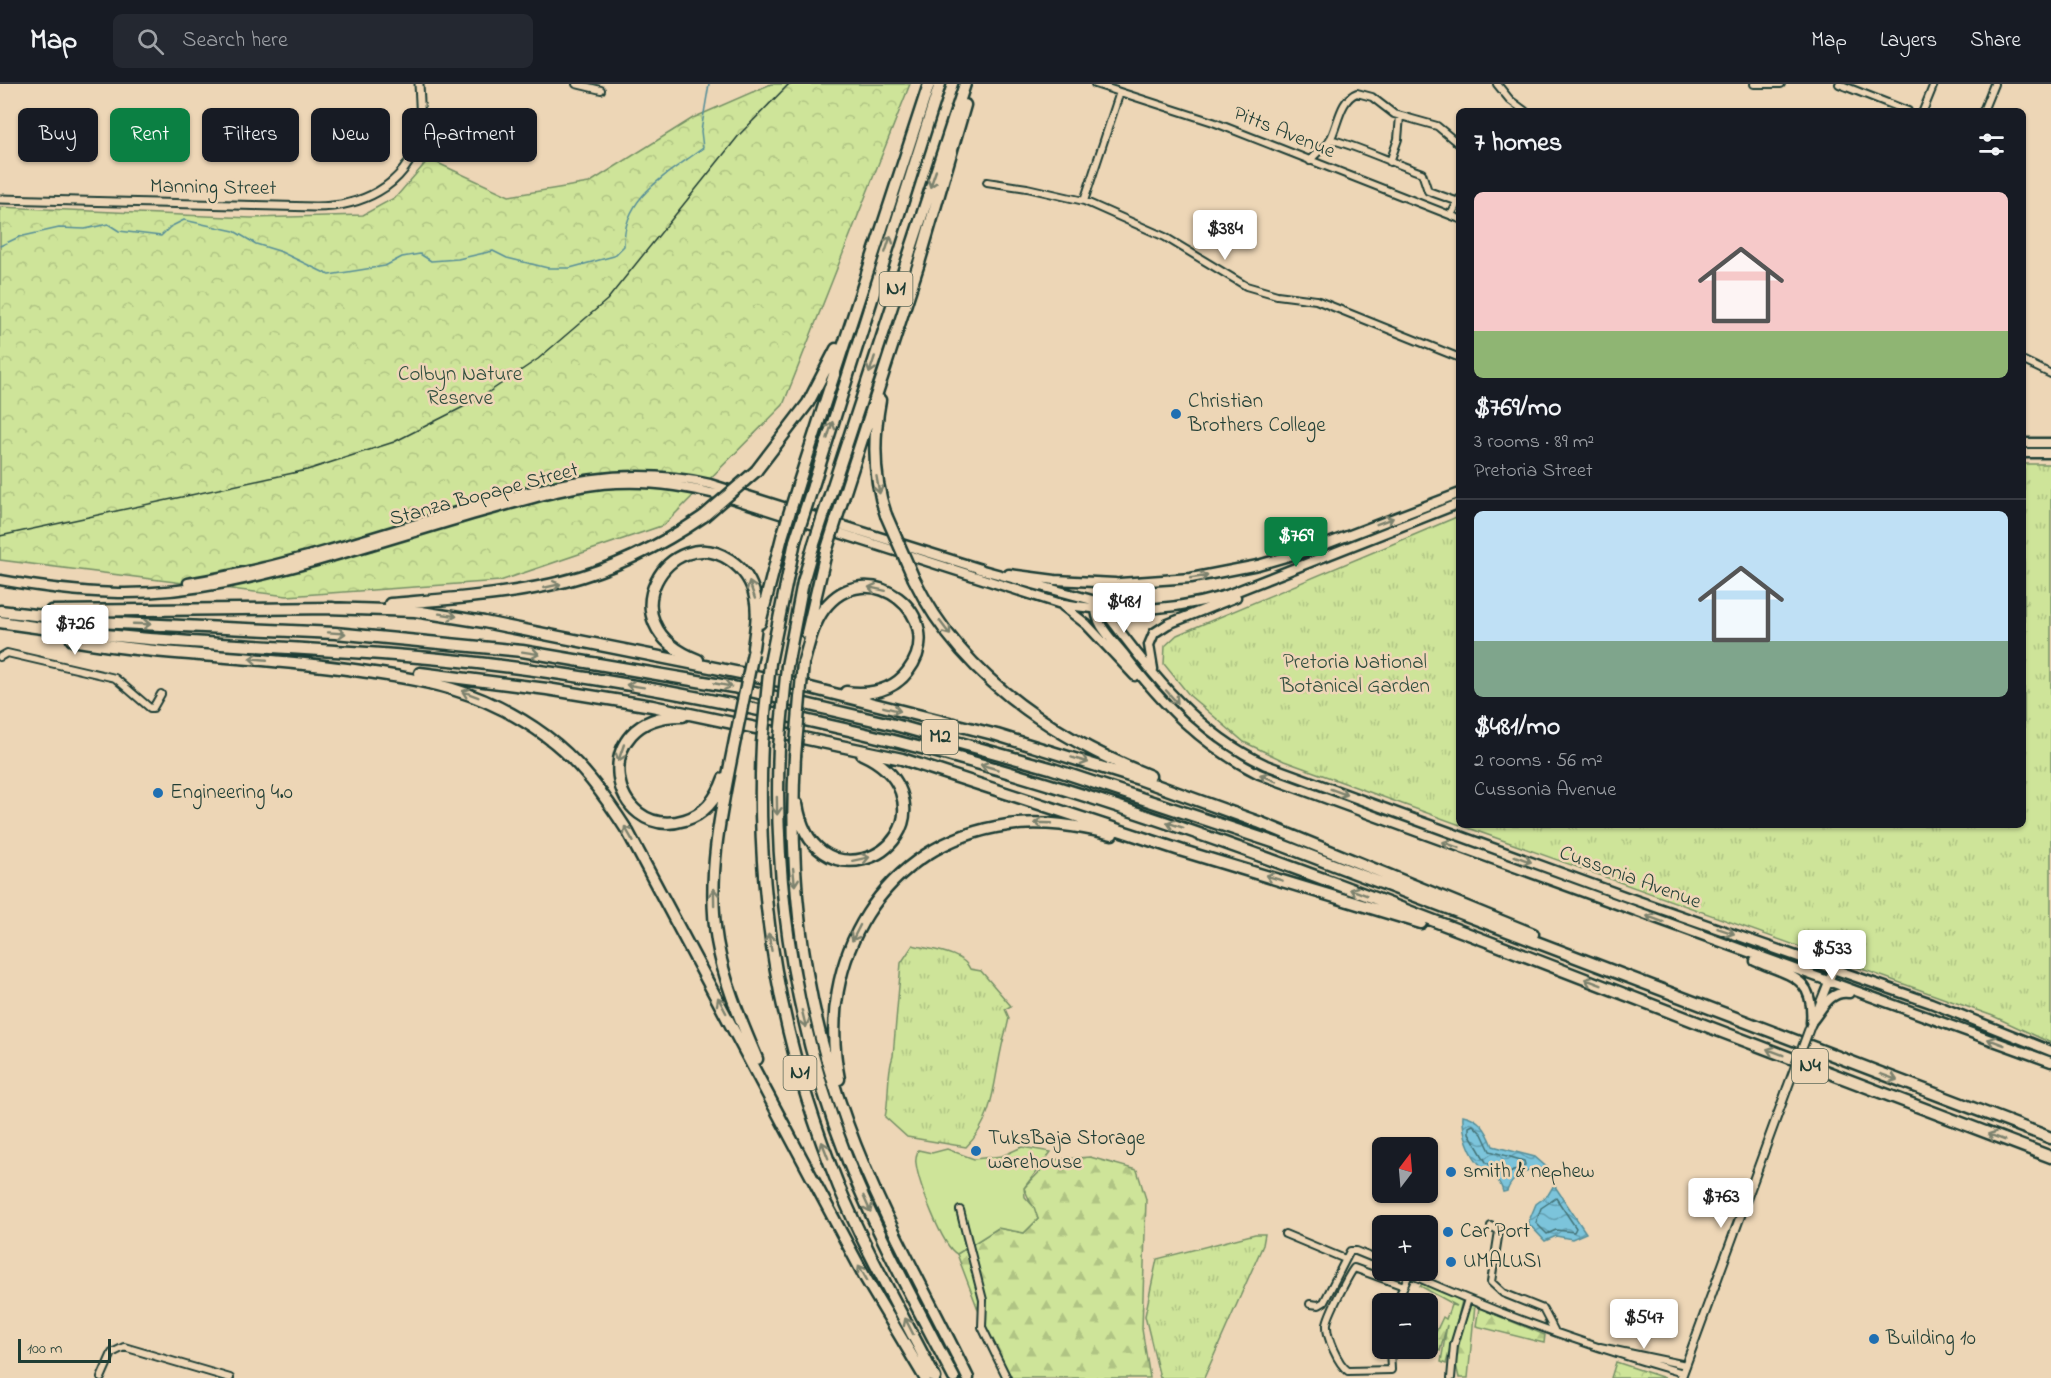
<!DOCTYPE html>
<html lang="en">
<head>
<meta charset="utf-8">
<style>
  body { margin:0; font-family:"Indie Flower",sans-serif; background:#242831; color:#f1f3f6; height:100vh; display:flex; flex-direction:column; font-size:22px; white-space:nowrap }
  * { box-sizing:border-box; margin:0 }
  p { font-size:20px; color:#9ea1a6 }
  .icon { flex:none; width:33px; height:33px; fill:none; stroke:currentColor; stroke-width:2; stroke-linecap:round; stroke-linejoin:round }
  .map { position:relative; flex:1; overflow:hidden }
  .drawer { position:absolute; left:1456px; top:24px; width:570px; height:720px; display:flex; flex-direction:column; background:#171b24; border-radius:9px; box-shadow:0 2px 4px #0004 }
  .drawer>* { flex:none }
  .banner { position:absolute; left:18px; top:24px; width:570px; height:54px; display:flex; gap:12px }
  .needle { width:39px; rotate:16deg }
  .fabs { position:absolute; left:1372px; top:1053px; display:grid; gap:12px }
  .fabs a { display:grid; place-items:center; width:66px; height:66px; border-radius:9px; background:#171b24; box-shadow:0 2px 4px #0004; font-size:30px }
  .scale { position:absolute; left:18px; bottom:15px; width:93px; box-sizing:border-box; padding-left:6px; border:3px solid #1f3d34; border-top:0; font-size:16px; line-height:21px; white-space:nowrap; color:#1f3d34; -webkit-text-stroke:4px #edd6b6; paint-order:stroke }
  .price { position:absolute; translate:-50% -51px; padding:0 14px; border-radius:6px; background:#fff; color:#222; font-size:20px; line-height:39px; filter:drop-shadow(0 2px 3px #0008) }
  .price::after { content:''; position:absolute; left:50%; top:36px; width:18px; height:14px; margin-left:-9px; background:inherit; clip-path:polygon(0 0,100% 0,50% 100%) }
  .price.selected { background:#0b8043; color:#fff }
  ul { padding:0; list-style:none }
  li { display:grid; align-content:center; gap:12px; height:318px; padding:0 18px }
  li+li { border-top:2px solid #363941 }
  li span { display:grid; place-items:center; height:186px; border-radius:9px; color:#555 }
  li>.icon { margin-inline-start:auto }
  span .icon { width:108px; height:108px; fill:#fffc; stroke-width:1 }
  li b { font-size:26px }
  h2 { display:flex; justify-content:space-between; align-items:center; height:72px; padding:0 18px; font-size:26px }
  .chip { padding:0 21px; border-radius:9px; background:#171b24; box-shadow:0 2px 4px #0004; font-size:21px; line-height:54px }
  .chip.selected { background:#0b8043; color:#fff }
  header { display:flex; align-items:center; gap:36px; box-sizing:border-box; height:84px; padding:0 30px; background:#171b24; border-bottom:2px solid #363941 }
  header strong { font-size:28px }
  nav { display:flex; gap:33px; margin-inline-start:auto; font-size:21px }
  .search { width:420px; height:54px; background:#242831; display:flex; align-items:center; gap:15px; box-sizing:border-box; padding:0 21px; border-radius:9px; color:#9ea1a6; font-size:22px }
  .map>svg:first-child { display:block }
  .grass { fill:url(#grass-tufts); stroke:#769066; stroke-width:1.5 }
  .forest { fill:url(#forest-firs); stroke:#769066; stroke-width:1.5 }
  .park { fill:url(#park-crowns); stroke:#769066; stroke-width:1.5 }
  .pitch { fill:#cee499; stroke:#769066; stroke-width:1.5 }
  .water { fill:url(#water-waves); stroke:#568e98; stroke-width:1.5 }
  .lines { fill:none; stroke-linecap:round; stroke-linejoin:round }
  .shore { stroke:#447377; stroke-width:1.5 }
  .stream { stroke:#568e98; stroke-width:1.5 }
  .minor-casing { stroke:#1f3d34; stroke-width:10 }
  .tertiary-casing { stroke:#1f3d34; stroke-width:11 }
  .secondary-casing { stroke:#1f3d34; stroke-width:13 }
  .motorway-casing { stroke:#1f3d34; stroke-width:15 }
  .minor { stroke:#edd6b6; stroke-width:6 }
  .tertiary { stroke:#edd6b6; stroke-width:7 }
  .secondary { stroke:#edd6b6; stroke-width:8 }
  .motorway { stroke:#edd6b6; stroke-width:10 }
  .rail { stroke:#1f3d34; stroke-width:1.5 }
  .tertiary-bridge-casing { stroke:#1f3d34; stroke-width:11; stroke-linecap:butt }
  .motorway-bridge-casing { stroke:#1f3d34; stroke-width:15; stroke-linecap:butt }
  .tertiary-bridge { stroke:#edd6b6; stroke-width:7 }
  .motorway-bridge { stroke:#edd6b6; stroke-width:10 }
  .oneway { stroke:#7c826e }
  .poi-dot { fill:#1f6fb2; stroke:#edd6b6; stroke-width:2 }
  .labels { text-anchor:middle; dominant-baseline:central; stroke-width:5; stroke-linejoin:round; paint-order:stroke }
  .shield { fill:#edd6b6; stroke:#5d6b5b; stroke-width:1.5 }
  .shield-label { font-size:20px; font-weight:bold; fill:#1f3d34 }
  .street-label { font-size:21px; fill:#1f3d34; stroke:#edd6b6 }
  .park-label { font-size:21px; fill:#304e3e; stroke:#edd6b6 }
  .poi-label { font-size:21px; fill:#1f3d34; stroke:#edd6b6; text-anchor:start }
</style>
</head>
<body>
<header>
<strong>Map</strong>
<div class="search"><svg class="icon" aria-label="search" viewBox="0 0 24 24"><circle cx="10" cy="10" r="6"/><path d="M15 15l6 6"/></svg>Search here</div>
<nav><a>Map</a><a>Layers</a><a>Share</a></nav>
</header>
<div class="map">
<svg width="2051" height="1294" viewBox="0 0 2051 1294">
  <defs>
    <pattern id="grass-tufts" width="24" height="20" patternUnits="userSpaceOnUse" patternTransform="scale(1.5)"><rect width="24" height="20" fill="#cee499"/><path d="M3 7l-1-3M5 7V3M7 7l1-3M15 17l-1-3M17 17v-4M19 17l1-3" fill="none" stroke="#b0c484"/></pattern>
    <pattern id="forest-firs" width="22" height="20" patternUnits="userSpaceOnUse" patternTransform="scale(1.5)"><rect width="22" height="20" fill="#cee499"/><path d="M5 1l3.5 6h-7zM16 11l3.5 6h-7z" fill="#b0c484"/></pattern>
    <pattern id="park-crowns" width="20" height="18" patternUnits="userSpaceOnUse" patternTransform="scale(1.5)"><rect width="20" height="18" fill="#cee499"/><path d="M2 6a3 3 0 1 1 6 0M12 15a3 3 0 1 1 6 0" fill="none" stroke="#b0c484"/></pattern>
    <pattern id="water-waves" width="16" height="10" patternUnits="userSpaceOnUse" patternTransform="scale(1.5)"><rect width="16" height="10" fill="#7bc4db"/><path d="M0 5q4-4 8 0t8 0" fill="none" stroke="#64a0b2"/></pattern>
  </defs>
  <rect width="100%" height="100%" fill="#edd6b6"/>
  <filter id="ink" filterUnits="userSpaceOnUse"><feTurbulence type="fractalNoise" baseFrequency=".0167" numOctaves="2"/><feDisplacementMap in="SourceGraphic" scale="12" xChannelSelector="R" yChannelSelector="G"/><feConvolveMatrix kernelMatrix="1 2 1 2 8 2 1 2 1" color-interpolation-filters="sRGB"/></filter>
  <g filter="url(#ink)">
    <!-- grass -->
    <path class="grass" d="M2024 380H2051V959L1993 932 1460 741H2024Z
      M1459 432 1460 741 1284 677 1244 658 1190 612 1164 580 1165 562 1177 551Z
      M913 861C930 866 963 868 970 885L981 887 1011 922 1005 925 1009 934 1007 943C993 983 999 1031 966 1063L907 1053 885 1033C890 1013 886 992 893 972L901 879Z
      M1255 1150H1265L1263 1161 1204 1294H1160L1145 1232 1157 1175Z"/>
    <!-- forest -->
    <path class="forest" d="M1090 1073 1137 1086 1146 1115 1142 1245 1150 1294H1004L957 1170 998 1144 1024 1149 1038 1135 1024 1104 1051 1076Z
      M1424 1199 1462 1217 1446 1280 1441 1278 1447 1241 1440 1267 1430 1261 1443 1233 1446 1235 1451 1221 1457 1222 1420 1202Z
      M1469 1219 1475 1221 1468 1294H1459L1455 1276Z
      M1479 1224 1545 1251 1544 1259 1476 1242Z"/>
    <!-- park -->
    <path class="park" d="M771 0H910L783 321 664 441 500 497 287 512 0 476V123L251 134 363 131 396 113 429 75 509 112 589 99 693 34Z
      M1616 1278 1665 1294H1611Z"/>
    <!-- pitch -->
    <path class="pitch" d="M1022 1063 1051 1068 1024 1104 1025 1113 1034 1123 1038 1135 1024 1149 998 1144 957 1170C942 1163 918 1097 916 1079 915 1075 917 1070 918 1066L932 1069 947 1065 974 1075 1002 1072Z"/>
    <!-- water -->
    <path class="water" d="M1463 1031C1480 1034 1487 1047 1493 1062L1535 1073 1551 1087 1545 1089 1539 1084C1526 1084 1511 1095 1507 1107L1503 1108C1499 1093 1493 1093 1482 1083 1469 1070 1462 1048 1463 1031Z
      M1554 1101 1586 1149 1572 1155 1556 1152 1545 1157 1528 1139 1536 1120 1548 1111Z"/>
    <g class="lines">
      <!-- shore -->
      <path class="shore" d="M1473 1041 1482 1050 1490 1067 1524 1077 1525 1081 1504 1092 1486 1078 1469 1049V1043Z
        M1556 1114 1576 1144 1574 1148 1556 1146 1547 1150 1536 1139 1541 1124Z"/>
      <!-- stream -->
      <path class="stream" d="M0 162 19 153 59 144 85 145 108 140 119 147 161 152 170 143 184 136 234 147 256 160 279 167 329 191 385 182 402 173 420 170 431 177 458 175 493 167 507 174 548 184H570L614 172 624 162C623 112 667 91 703 64L701 47 709 0"/>
      <!-- minor casing -->
      <g class="minor-casing">
        <path id="minor" d="M576 0 601 6
          M1095 0 1213 38 1460 135
          M1497 0 1510 16 1525 27
          M1754 0H1781
          M1839 0 1908 27
          M1923 27 1934 0
          M1983 27 1994 0
          M1330 55C1362 64 1390 78 1422 89L1428 107 1456 117
          M1310 77C1316 68 1325 64 1330 56 1338 42 1340 15 1357 9L1372 13 1394 30 1437 42 1460 61
          M1390 78 1398 55 1400 32
          M987 98 1027 104 1084 117 1165 153 1246 202 1277 211 1316 216 1460 274
          M1084 117 1120 8
          M1451 131 1460 114
          M2024 277 2051 290
          M0 573 7 569 115 594 150 624H153L161 610
          M960 1126 983 1216 982 1243 1007 1294
          M1491 1142 1499 1147 1491 1198 1503 1209 1543 1225 1554 1246
          M1285 1150 1345 1175
          M1401 1186C1493 1228 1587 1262 1683 1289
          M1310 1220 1319 1221 1324 1218 1350 1167H1356L1383 1178
          M1395 1220 1404 1202
          M1600 1263 1686 1281
          M1390 1264 1391 1286 1348 1287C1338 1280 1326 1253 1327 1240 1328 1231 1348 1192 1354 1184L1404 1202 1409 1190
          M101 1294 112 1269 124 1263 230 1294
          M1451 1294 1454 1261 1468 1215"/>
      </g>
      <!-- tertiary casing -->
      <g class="tertiary-casing">
        <path id="tertiary" d="M0 115 315 123C359 123 405 104 418 56 422 38 420 19 419 0
          M1817 927 1834 884
          M1681 1294 1787 1005"/>
      </g>
      <!-- secondary casing -->
      <g class="secondary-casing">
        <path id="secondary" d="M2024 359H2051
          M2024 369H2051
          M1460 409 1313 465 1258 481 1191 494 1120 499 1109 504 1096 519C1094 540 1111 554 1123 569 1162 620 1201 661 1259 690L2051 978
          M979 485 1092 516 1103 525C1150 587 1194 648 1266 681L1624 812 1931 919 2051 967
          M1009 490 1055 496 1115 499
          M0 496C81 510 143 515 225 499 311 482 395 453 479 429 524 417 569 401 617 399 653 397 689 403 724 412L1058 519C1115 530 1172 527 1227 511L1460 419
          M188 499C279 484 368 454 456 428 545 403 617 379 710 400L981 485
          M1063 522 1086 540 1135 592
          M1153 585 1149 561 1154 549 1168 540 1236 513
          M1755 877C1791 892 1815 893 1811 939
          M1812 937C1822 925 1830 906 1849 909"/>
      </g>
      <!-- motorway casing -->
      <g class="motorway-casing">
        <path id="motorway" d="M880 316C873 355 873 394 886 431
          M756 387 808 319 836 265
          M798 401 929 0
          M813 402 940 0
          M830 411 965 0
          M844 411 919 179 965 21
          M914 495C961 592 1053 653 1150 692
          M390 520C516 509 595 507 704 432
          M326 524 415 527 484 538 795 600 997 651 1139 695 1261 739 1533 850
          M0 527 96 538 335 549 522 567 733 603 895 641 1050 684 1279 760 2051 1054
          M51 527 333 524
          M0 538C135 559 270 561 406 572 545 583 682 608 818 639 1056 691 1284 779 1510 866 1690 936 1870 1005 2051 1073
          M760 539 782 453
          M807 549 826 468
          M72 556C163 572 255 572 347 585 425 596 480 604 546 652 580 677 605 712 628 748L866 1195 925 1294
          M698 576C603 540 671 436 730 476 743 485 752 498 755 513 759 530 755 547 753 564
          M804 577C809 559 813 540 824 525 867 468 950 532 908 587 893 607 869 611 846 608
          M770 579 795 457
          M787 582 803 498 813 463
          M420 589 547 605 652 622 902 675 1183 767 1421 839
          M683 632C585 630 609 759 685 736 705 730 717 714 724 694
          M735 656C722 721 706 791 717 857 724 898 741 937 757 975
          M762 659C755 816 780 958 839 1103 866 1168 903 1231 935 1294
          M779 663C773 805 796 945 848 1077 878 1152 917 1223 954 1294
          M795 672C788 797 804 921 847 1039 879 1127 927 1210 968 1294
          M797 720C812 816 924 775 901 708 894 689 880 678 862 670
          M839 995C815 876 883 758 1008 741 1043 736 1078 742 1112 750"/>
      </g>
      <!-- minor -->
      <use href="#minor" class="minor"/>
      <!-- tertiary -->
      <use href="#tertiary" class="tertiary"/>
      <!-- secondary -->
      <use href="#secondary" class="secondary"/>
      <!-- motorway -->
      <use href="#motorway" class="motorway"/>
      <!-- rail -->
      <path class="rail" d="M0 452 307 386 394 358 477 316 538 275 607 216 740 50 789 0"/>
      <!-- tertiary-bridge casing -->
      <g class="tertiary-bridge-casing">
        <path id="tertiary-bridge" d="M1787 1005 1811 940"/>
      </g>
      <!-- motorway-bridge casing -->
      <g class="motorway-bridge-casing">
        <path id="motorway-bridge" d="M886 431 914 495
          M704 432 756 387
          M782 453 798 401
          M795 457 813 402
          M813 463 830 411
          M826 468 844 411
          M735 656 753 569
          M762 659 770 579
          M779 663 787 582
          M795 672 803 579"/>
      </g>
      <!-- tertiary-bridge -->
      <use href="#tertiary-bridge" class="tertiary-bridge"/>
      <!-- motorway-bridge -->
      <use href="#motorway-bridge" class="motorway-bridge"/>
    </g>
    <!-- one-way arrows -->
    <defs><path id="oneway-shaft" d="M-6 0H5M1.5-3L5.5 0L1.5 3" fill="none" stroke-width="1.6" stroke-linecap="round" stroke-linejoin="round" transform="scale(1.5)"/></defs>
    <g class="oneway">
      <use href="#oneway-shaft" transform="translate(933 95) rotate(109)"/>
      <use href="#oneway-shaft" transform="translate(888 160) rotate(-72)"/>
      <use href="#oneway-shaft" transform="translate(872 281) rotate(108)"/>
      <use href="#oneway-shaft" transform="translate(830 346) rotate(-73)"/>
      <use href="#oneway-shaft" transform="translate(878 401) rotate(80)"/>
      <use href="#oneway-shaft" transform="translate(1385 437) rotate(-21)"/>
      <use href="#oneway-shaft" transform="translate(1199 493) rotate(-8)"/>
      <use href="#oneway-shaft" transform="translate(552 502) rotate(-13)"/>
      <use href="#oneway-shaft" transform="translate(877 505) rotate(-168)"/>
      <use href="#oneway-shaft" transform="translate(752 506) rotate(-109)"/>
      <use href="#oneway-shaft" transform="translate(448 531) rotate(9)"/>
      <use href="#oneway-shaft" transform="translate(142 540) rotate(2)"/>
      <use href="#oneway-shaft" transform="translate(945 544) rotate(53)"/>
      <use href="#oneway-shaft" transform="translate(337 549) rotate(4)"/>
      <use href="#oneway-shaft" transform="translate(531 569) rotate(9)"/>
      <use href="#oneway-shaft" transform="translate(258 575) rotate(-175)"/>
      <use href="#oneway-shaft" transform="translate(723 601) rotate(11)"/>
      <use href="#oneway-shaft" transform="translate(635 602) rotate(-171)"/>
      <use href="#oneway-shaft" transform="translate(470 610) rotate(-159)"/>
      <use href="#oneway-shaft" transform="translate(1172 613) rotate(48)"/>
      <use href="#oneway-shaft" transform="translate(892 625) rotate(14)"/>
      <use href="#oneway-shaft" transform="translate(621 669) rotate(109)"/>
      <use href="#oneway-shaft" transform="translate(1080 676) rotate(17)"/>
      <use href="#oneway-shaft" transform="translate(989 683) rotate(-164)"/>
      <use href="#oneway-shaft" transform="translate(1268 694) rotate(-157)"/>
      <use href="#oneway-shaft" transform="translate(1339 708) rotate(20)"/>
      <use href="#oneway-shaft" transform="translate(777 722) rotate(89)"/>
      <use href="#oneway-shaft" transform="translate(1043 739) rotate(-178)"/>
      <use href="#oneway-shaft" transform="translate(1175 741) rotate(-161)"/>
      <use href="#oneway-shaft" transform="translate(629 750) rotate(-120)"/>
      <use href="#oneway-shaft" transform="translate(1451 761) rotate(-160)"/>
      <use href="#oneway-shaft" transform="translate(861 775) rotate(-12)"/>
      <use href="#oneway-shaft" transform="translate(1523 775) rotate(20)"/>
      <use href="#oneway-shaft" transform="translate(794 793) rotate(84)"/>
      <use href="#oneway-shaft" transform="translate(1274 794) rotate(-163)"/>
      <use href="#oneway-shaft" transform="translate(1358 808) rotate(-159)"/>
      <use href="#oneway-shaft" transform="translate(714 813) rotate(-91)"/>
      <use href="#oneway-shaft" transform="translate(1655 835) rotate(-160)"/>
      <use href="#oneway-shaft" transform="translate(1726 847) rotate(19)"/>
      <use href="#oneway-shaft" transform="translate(856 849) rotate(117)"/>
      <use href="#oneway-shaft" transform="translate(770 858) rotate(-100)"/>
      <use href="#oneway-shaft" transform="translate(1593 898) rotate(-159)"/>
      <use href="#oneway-shaft" transform="translate(722 921) rotate(-118)"/>
      <use href="#oneway-shaft" transform="translate(804 935) rotate(76)"/>
      <use href="#oneway-shaft" transform="translate(1996 958) rotate(-160)"/>
      <use href="#oneway-shaft" transform="translate(1775 968) rotate(-159)"/>
      <use href="#oneway-shaft" transform="translate(1889 993) rotate(20)"/>
      <use href="#oneway-shaft" transform="translate(1996 1053) rotate(-159)"/>
      <use href="#oneway-shaft" transform="translate(825 1066) rotate(-111)"/>
      <use href="#oneway-shaft" transform="translate(867 1120) rotate(66)"/>
      <use href="#oneway-shaft" transform="translate(863 1189) rotate(-119)"/>
      <use href="#oneway-shaft" transform="translate(909 1242) rotate(-117)"/>
    </g>
  </g>
  <!-- markers -->
  <g class="poi-dot">
    <circle cx="1176" cy="330" r="6"/>
    <circle cx="158" cy="709" r="6"/>
    <circle cx="976" cy="1067" r="6"/>
    <circle cx="1451" cy="1088" r="6"/>
    <circle cx="1448" cy="1148" r="6"/>
    <circle cx="1451" cy="1178" r="6"/>
    <circle cx="1874" cy="1255" r="6"/>
  </g>
  <g class="labels">
    <!-- shield labels -->
    <g class="shield">
      <rect x="879.5" y="188" width="33" height="34" rx="4.5"/>
      <rect x="922" y="636" width="36" height="34" rx="4.5"/>
      <rect x="1792" y="965" width="36" height="34" rx="4.5"/>
      <rect x="783.5" y="972" width="33" height="34" rx="4.5"/>
    </g>
    <g class="shield-label">
      <text x="896" y="205">N1</text>
      <text x="940" y="653">M2</text>
      <text x="1810" y="982">N4</text>
      <text x="800" y="989">N1</text>
    </g>
    <!-- street labels -->
    <g class="street-label">
      <text transform="translate(1284 49) rotate(22)">Pitts Avenue</text>
      <text transform="translate(213 104) rotate(1)">Manning Street</text>
      <text transform="translate(484 411) rotate(-15)">Stanza Bopape Street</text>
      <text transform="translate(1630 794) rotate(20)">Cussonia Avenue</text>
    </g>
    <!-- park labels -->
    <g class="park-label">
      <text x="460" y="291">Colbyn Nature<tspan x="460" dy="24">Reserve</tspan></text>
      <text x="1355" y="579">Pretoria National<tspan x="1355" dy="24">Botanical Garden</tspan></text>
    </g>
    <!-- poi labels -->
    <g class="poi-label">
      <text x="1188" y="318">Christian<tspan x="1188" dy="24">Brothers College</tspan></text>
      <text x="170" y="709">Engineering 4.0</text>
      <text x="988" y="1055">TuksBaja Storage<tspan x="988" dy="24">warehouse</tspan></text>
      <text x="1463" y="1088">smith &amp; nephew</text>
      <text x="1460" y="1148">Car Port</text>
      <text x="1463" y="1178">UMALUSI</text>
      <text x="1886" y="1255">Building 10</text>
    </g>
  </g>
</svg>
<div class="fabs">
<a><svg class="needle" viewBox="-14 -14 28 28"><path d="M0-13l5 13h-10z" fill="#e53935"/><path d="M0 13l5-13h-10z" fill="#9ea1a6"/></svg></a>
<a>+</a>
<a>−</a>
</div>
<div class="scale">100 m</div>
<b class="price" style="left:1225px;top:177px">$384</b>
<b class="price selected" style="left:1296px;top:484px">$769</b>
<b class="price" style="left:1124px;top:550px">$481</b>
<b class="price" style="left:75px;top:572px">$726</b>
<b class="price" style="left:1832px;top:897px">$533</b>
<b class="price" style="left:1721px;top:1145px">$763</b>
<b class="price" style="left:1644px;top:1266px">$547</b>
<div class="banner">
<a class="chip">Buy</a>
<a class="chip selected">Rent</a>
<a class="chip">Filters</a>
<a class="chip">New</a>
<a class="chip">Apartment</a>
</div>
<section class="drawer">
<h2>7 homes<svg class="icon" aria-label="filters" viewBox="0 0 24 24"><path d="M4 7h16M4 17h16"/><circle cx="9" cy="7" r="2"/><circle cx="15" cy="17" r="2"/></svg></h2>
<ul>
<li><span style="background:linear-gradient(#f6c9c9 75%,#8fb573 0)"><svg class="icon" aria-label="home" viewBox="0 0 24 24"><path d="M3 11l9-7 9 7M6 9v11h12V9"/></svg></span><div><b>$769/mo</b><p>3 rooms · 89 m²</p><p>Pretoria Street</p></div></li>
<li><span style="background:linear-gradient(#bfe0f5 70%,#7fa58c 0)"><svg class="icon" aria-label="home" viewBox="0 0 24 24"><path d="M3 11l9-7 9 7M6 9v11h12V9"/></svg></span><div><b>$481/mo</b><p>2 rooms · 56 m²</p><p>Cussonia Avenue</p></div></li>
</ul>
</section>
</div>
</body>
</html>
